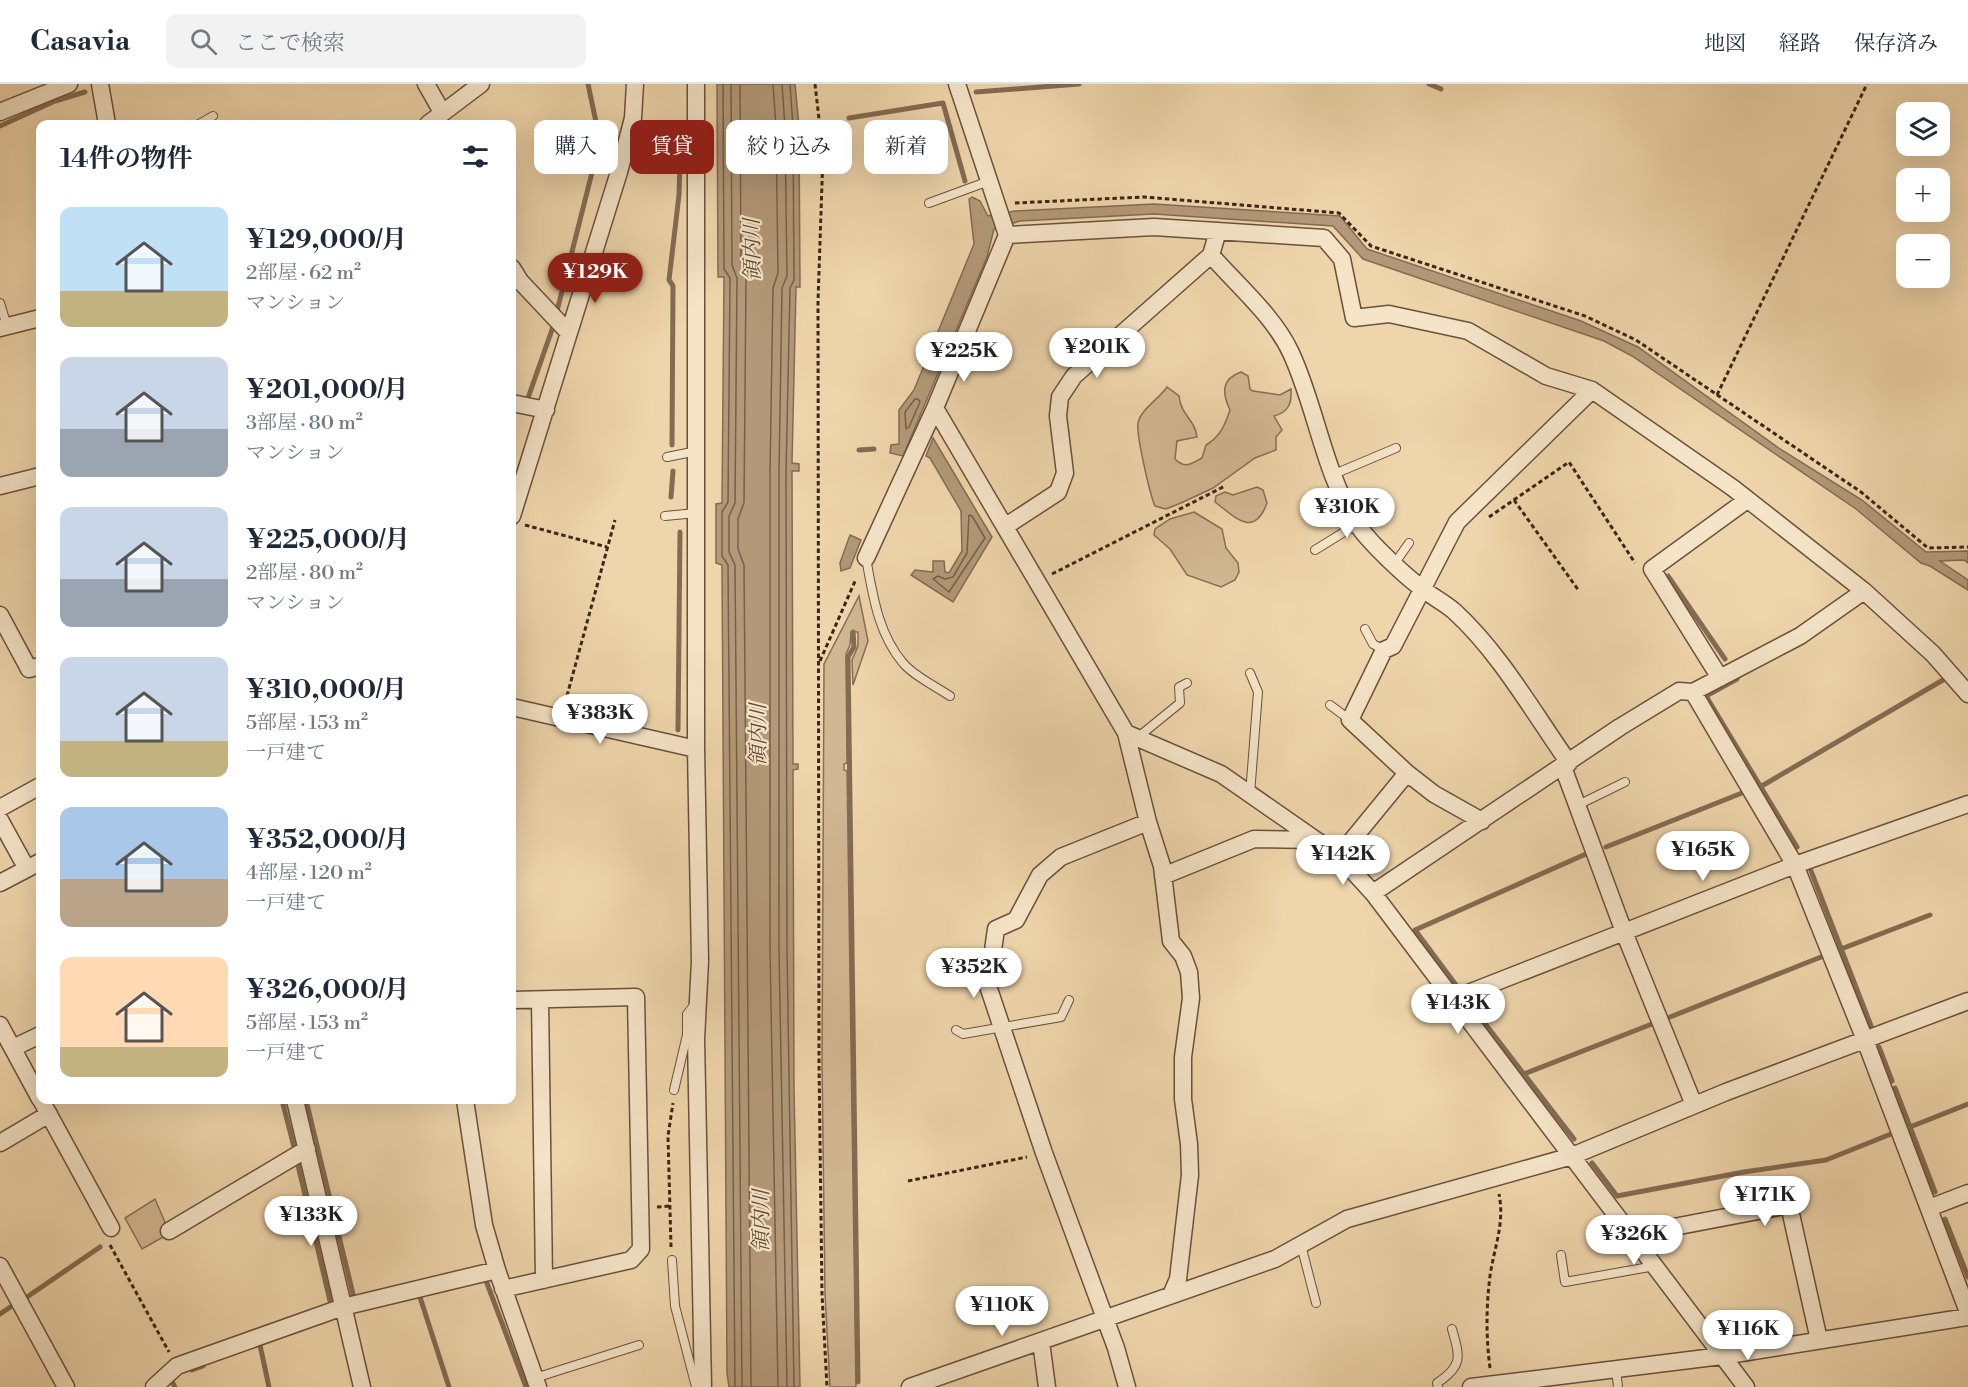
<!DOCTYPE html>
<html lang="ja">
<head>
<meta charset="utf-8">
<style>
  body { margin:0; font-family:"Libre Bodoni","Noto Serif JP",serif; background:#f2f2f3; color:#1f2937; height:100vh; display:flex; flex-direction:column; font-size:22px; white-space:nowrap }
  * { box-sizing:border-box; margin:0 }
  p { font-size:20px; color:#747a83 }
  .icon { flex:none; width:33px; height:33px; fill:none; stroke:currentColor; stroke-width:2; stroke-linecap:round; stroke-linejoin:round }
  .map { position:relative; flex:1; overflow:hidden }
  .sheet { position:absolute; left:36px; top:36px; width:480px; height:984px; display:flex; flex-direction:column; background:#fff; border-radius:12px; box-shadow:0 6px 24px #0002 }
  .sheet>* { flex:none }
  .banner { position:absolute; left:534px; top:36px; width:570px; height:54px; display:flex; gap:12px }
  .buttons { position:absolute; left:1896px; top:18px; display:grid; gap:12px }
  .buttons a { display:grid; place-items:center; width:54px; height:54px; border-radius:12px; background:#fff; box-shadow:0 6px 24px #0002; font-size:30px }
  .price { position:absolute; translate:-50% -51px; padding:0 14px; border-radius:21px; background:#fff; color:#222; font-size:20px; line-height:39px; filter:drop-shadow(0 2px 3px #0008) }
  .price::after { content:''; position:absolute; left:50%; top:36px; width:18px; height:14px; margin-left:-9px; background:inherit; clip-path:polygon(0 0,100% 0,50% 100%) }
  .price.on { background:#8f2418; color:#fff }
  ul { padding:0; list-style:none }
  li { display:flex; align-items:center; gap:18px; height:150px; padding:0 24px }
  li span { display:grid; place-items:center; flex:none; width:168px; height:120px; border-radius:12px; color:#555 }
  li>.icon { margin-inline-start:auto }
  span .icon { width:72px; height:72px; fill:#fffc; stroke-width:1 }
  li b { font-size:26px }
  h2 { display:flex; justify-content:space-between; align-items:center; height:72px; padding:0 24px; font-size:26px }
  .chip { padding:0 21px; border-radius:12px; background:#fff; box-shadow:0 6px 24px #0002; font-size:21px; line-height:54px }
  .chip.on { background:#8f2418; color:#fff }
  header { display:flex; align-items:center; gap:36px; box-sizing:border-box; height:84px; padding:0 30px; background:#fff; border-bottom:2px solid #e0e1e3 }
  header strong { font-size:28px }
  nav { display:flex; gap:33px; margin-inline-start:auto; font-size:21px }
  .search { width:420px; height:54px; background:#f2f2f3; display:flex; align-items:center; gap:15px; box-sizing:border-box; padding:0 21px; border-radius:12px; color:#747a83; font-size:22px }
  .map>svg:first-child { display:block }
  .green { fill:#d1b792; stroke:#886e54; stroke-width:1.5 }
  .water { fill:#b39979; stroke:#846b52; stroke-width:1.5 }
  .lines { fill:none; stroke-linecap:round; stroke-linejoin:round }
  .shore { stroke:#785f48; stroke-width:1.5 }
  .stream { stroke:#846b52; stroke-width:5 }
  .lane-casing { stroke:#6a513c; stroke-width:10 }
  .street-casing { stroke:#6a513c; stroke-width:19 }
  .path { stroke:#3e2517; stroke-width:3; stroke-dasharray:4.5 3; stroke-linecap:butt }
  .lane { stroke:#f5e4c8; stroke-width:8 }
  .street { stroke:#f5e4c8; stroke-width:16 }
  .labels { text-anchor:middle; dominant-baseline:central; stroke-width:4.5; stroke-linejoin:round; paint-order:stroke }
  .water-label { font-size:21px; font-style:italic; fill:#614834; stroke:#f5e4c8 }
</style>
</head>
<body>
<header>
<strong>Casavia</strong>
<div class="search"><svg class="icon" aria-label="search" viewBox="0 0 24 24"><circle cx="10" cy="10" r="6"/><path d="M15 15l6 6"/></svg>ここで検索</div>
<nav><a>地図</a><a>経路</a><a>保存済み</a></nav>
</header>
<div class="map">
<svg width="1968" height="1303" viewBox="0 0 1968 1303">
  <rect width="100%" height="100%" fill="#efd5ab"/>
  <filter id="stains"><feTurbulence type="fractalNoise" baseFrequency=".00333" numOctaves="4"/><feColorMatrix values="0 0 0 0 .2 0 0 0 0 .09 0 0 0 0 .02 0 0 0 .5 -.17"/></filter>
  <radialGradient id="worn" r=".72"><stop offset=".6" stop-color="#630" stop-opacity="0"/><stop offset="1" stop-color="#630" stop-opacity=".3"/></radialGradient>
  <!-- green -->
  <path class="green" d="M1241 288 1248 292 1250 305 1253 307 1280 311 1291 305C1292 319 1289 328 1274 332L1282 346 1276 353V366L1255 374 1213 404 1181 419 1166 425 1155 422C1150 411 1136 350 1138 339 1141 325 1159 315 1167 303L1179 312C1181 332 1195 335 1197 353L1177 357 1175 375C1185 385 1191 380 1202 374L1206 361C1220 353 1225 341 1230 326 1222 309 1221 295 1241 288Z
    M1257 403 1263 406 1267 419C1254 455 1235 433 1215 418L1216 412 1225 408 1233 411Z
    M1194 428 1222 445 1226 464 1238 479 1239 488 1235 496 1221 503 1187 491 1170 465 1154 451 1155 445 1170 435Z
    M859 512 868 557 853 601 852 576 858 562V548H851L850 561 846 570 847 679 844 680V686L847 687 856 1303H830L825 1210 822 980 824 580Z
    M155 1115 167 1143 165 1152 142 1165 125 1134Z"/>
  <!-- water -->
  <path class="water" d="M717 0H795L799 42 800 203H796L792 379 799 380V387H792L793 680H798V685L793 686 794 1005 800 1303H729L727 1289 722 481 716 479V420L722 419 724 193H718Z
    M972 113 980 117 988 132 1015 127 1154 120 1340 132 1367 165 1581 237 1638 263 1780 365 1862 416 1926 468 1968 467V479L1964 476 1940 477 1968 496V506L1930 482 1921 479 1856 425 1632 272 1604 257 1363 175 1333 142 1154 130 1020 137 994 145 987 173 903 372 890 369 891 361 899 360V326L914 306 974 160 969 115Z
    M933 354 992 453 953 518 911 491 915 486 933 488V477H944L945 488 949 489 962 467 961 427 930 374 926 372Z
    M850 451 861 456 850 484 841 487 840 479Z"/>
  <g class="lines">
    <!-- shore -->
    <path class="shore" d="M723 0 724 185 730 194 728 418 722 428V472L728 481 735 1303
      M731 0 732 181 737 194 735 419 729 432V468L735 481 742 1303
      M740 0 741 178 746 194 744 419 738 435V465L744 481 751 1303
      M773 0 776 43 778 189 773 204 770 389V866L778 1303
      M782 0 785 43 787 192 782 204 779 389V866L787 1303
      M790 0 793 43 794 196 790 204 786 389 787 866 794 1303
      M915 315H918L920 318 909 343 906 345 905 328Z
      M969 431 972 432 985 454 949 508 933 495 938 492 945 495 953 493 967 469Z"/>
    <!-- stream -->
    <path class="stream" d="M1429 0 1441 5
      M976 8 1079 0
      M849 34 943 19 965 97
      M0 42 55 17 85 8
      M557 227 600 57 588 0
      M528 314 554 240
      M672 361 673 202 669 196 679 111 681 44
      M859 366 874 365
      M671 413 673 387
      M1668 492 1725 575
      M853 548 854 563 848 573 858 1298
      M1737 595 1706 612 1797 763
      M678 646 680 448
      M1760 703 1943 596
      M1606 763 1742 709
      M1811 787 1873 947
      M1841 865 1930 831
      M1456 901 1415 846 1586 770
      M1473 924 1574 1055
      M1670 933 1826 871
      M1879 963 1892 997
      M1524 990 1652 940
      M1895 1004 1935 1108
      M282 1016 295 1067
      M306 1016 353 1210
      M1910 1043 1968 1020
      M297 1077 330 1217
      M1592 1079 1617 1112 1744 1088 1826 1076 1891 1050
      M1945 1135 1968 1193
      M485 1194 526 1303
      M419 1210 449 1303
      M27 1213 100 1163
      M0 1230 12 1222
      M260 1261 269 1303
      M192 1286 203 1282
      M171 1296 175 1303"/>
    <!-- lane casing -->
    <g class="lane-casing">
      <path id="lane" d="M199 40 213 32
        M929 119 989 97
        M0 219 7 242
        M667 373 697 367
        M1332 391 1396 364
        M665 432 696 429
        M1315 466 1357 440
        M866 474C873 512 878 549 903 579 914 592 935 602 950 612
        M1395 479 1409 459
        M1365 545 1373 560 1384 566
        M1250 589 1258 608 1250 710
        M1330 621 1350 636
        M1137 654 1180 619 1179 603 1187 599
        M1578 721 1625 698
        M956 946 963 950 1061 933 1069 916
        M674 1006 687 951V930L695 920
        M1301 1161 1316 1219
        M1561 1171 1565 1198 1655 1182
        M672 1176 675 1222 696 1303
        M1616 1285 1618 1303
        M535 1294 639 1261
        M1438 1303 1437 1299C1463 1282 1460 1273 1452 1245"/>
    </g>
    <!-- street casing -->
    <g class="street-casing">
      <path id="street" d="M100 0 107 40
        M426 0 442 28
        M696 0V665L700 877 696 955 703 1303
        M957 0 1007 151 935 324 1126 649 1148 738 1061 773 1040 791 1016 836 996 845 988 902 1044 1069 1116 1264 1127 1303
        M0 28 69 0
        M428 40 481 0
        M1007 151 1154 143 1324 154 1342 175 1354 234 1389 230 1468 247 1546 292 1592 306 1733 404 1864 507 1933 570 1968 610
        M1211 171C1237 201 1274 232 1291 269 1317 325 1324 392 1359 443 1372 461 1406 493 1424 506 1433 513 1445 519 1454 527 1500 569 1533 628 1569 679
        M512 184 520 197 569 249
        M0 244 40 234
        M512 319 546 326
        M0 402 40 392
        M512 432 619 88 633 34 635 0
        M1006 442 1058 408 1065 389 1058 332 1060 313 1074 292 1211 171 1218 147
        M866 474 935 324
        M0 531 29 585 40 582
        M1720 594 1652 485 1747 416
        M1693 608 1795 781 1865 956 1968 1228
        M512 623 696 665
        M1126 649 1221 690 1339 772 1373 809 1746 1303
        M1563 683 1624 848 1694 1021
        M1407 689 1434 710 1482 737
        M0 724 40 702
        M0 736 27 785
        M1148 738 1162 782 1171 857 1183 872 1189 888 1191 914 1183 973V1015L1189 1060 1190 1091 1178 1195 1171 1211
        M1339 772 1407 689 1350 636 1384 566 1393 562 1457 438 1592 306
        M1163 792 1254 755 1315 756
        M0 799 40 778
        M1373 809 1620 643 1679 607 1693 608 1800 552 1864 507
        M1453 915 1795 781 1968 720
        M540 916 544 1196
        M0 941 40 1015
        M13 964 40 951
        M41 1016 111 1144
        M295 1016 362 1303
        M465 1016 484 1141 497 1186 538 1303
        M0 1059 49 1030
        M1929 1124 1968 1109
        M169 1147 307 1065
        M1632 1151 1789 1121 1819 1256
        M0 1182 66 1303
        M503 1205 631 1176 641 1165 636 913 512 916
        M1041 1258 1047 1303
        M154 1303 177 1282 343 1223 497 1186
        M910 1303 1275 1175 1347 1135 1572 1072 1726 1008 1968 917
        M1471 1303 1722 1272 1968 1233"/>
    </g>
    <!-- path -->
    <path class="path" d="M815 0 823 70 818 217 819 979 822 1210 827 1303
      M1015 119 1144 113 1339 129 1371 162 1585 232 1636 256 1861 408 1928 464 1968 463
      M1717 311 1867 0
      M1514 416 1579 507
      M1489 433 1569 378 1635 479
      M525 441 607 463
      M1052 490 1225 402
      M820 577 856 495
      M565 619 615 436
      M908 1097 1027 1073
      M657 1123 670 1122
      M110 1161 169 1268
      M671 1163 668 1052 673 1019
      M1490 1284C1486 1253 1486 1224 1490 1192 1494 1164 1505 1139 1499 1110"/>
    <!-- lane -->
    <use href="#lane" class="lane"/>
    <!-- street -->
    <use href="#street" class="street"/>
  </g>
  <g class="labels">
    <!-- water labels -->
    <g class="water-label">
      <text transform="translate(753 166) rotate(-91)">領内川</text>
      <text transform="translate(759 651) rotate(-90)">領内川</text>
      <text transform="translate(762 1137) rotate(-90)">領内川</text>
    </g>
  </g>
  <rect width="100%" height="100%" filter="url(#stains)"/>
  <rect width="100%" height="100%" fill="url(#worn)"/>
</svg>
<div class="buttons">
<a><svg class="icon" aria-label="layers" viewBox="0 0 24 24"><path d="M12 4l9 5-9 5-9-5zM3 14l9 5 9-5"/></svg></a>
<a>+</a>
<a>−</a>
</div>
<b class="price on" style="left:595px;top:220px">¥129K</b>
<b class="price" style="left:1097px;top:295px">¥201K</b>
<b class="price" style="left:964px;top:299px">¥225K</b>
<b class="price" style="left:1347px;top:455px">¥310K</b>
<b class="price" style="left:600px;top:661px">¥383K</b>
<b class="price" style="left:1703px;top:798px">¥165K</b>
<b class="price" style="left:1343px;top:802px">¥142K</b>
<b class="price" style="left:974px;top:915px">¥352K</b>
<b class="price" style="left:1458px;top:951px">¥143K</b>
<b class="price" style="left:1765px;top:1143px">¥171K</b>
<b class="price" style="left:311px;top:1163px">¥133K</b>
<b class="price" style="left:1634px;top:1182px">¥326K</b>
<b class="price" style="left:1002px;top:1253px">¥110K</b>
<b class="price" style="left:1748px;top:1277px">¥116K</b>
<div class="banner">
<a class="chip">購入</a>
<a class="chip on">賃貸</a>
<a class="chip">絞り込み</a>
<a class="chip">新着</a>
</div>
<section class="sheet">
<h2>14件の物件<svg class="icon" aria-label="filters" viewBox="0 0 24 24"><path d="M4 7h16M4 17h16"/><circle cx="9" cy="7" r="2"/><circle cx="15" cy="17" r="2"/></svg></h2>
<ul>
<li><span style="background:linear-gradient(#bfe0f5 70%,#c2b280 0)"><svg class="icon" aria-label="home" viewBox="0 0 24 24"><path d="M3 11l9-7 9 7M6 9v11h12V9"/></svg></span><div><b>¥129,000/月</b><p>2部屋 · 62 m²</p><p>マンション</p></div></li>
<li><span style="background:linear-gradient(#c9d6e8 60%,#9aa5b1 0)"><svg class="icon" aria-label="home" viewBox="0 0 24 24"><path d="M3 11l9-7 9 7M6 9v11h12V9"/></svg></span><div><b>¥201,000/月</b><p>3部屋 · 80 m²</p><p>マンション</p></div></li>
<li><span style="background:linear-gradient(#c9d6e8 60%,#9aa5b1 0)"><svg class="icon" aria-label="home" viewBox="0 0 24 24"><path d="M3 11l9-7 9 7M6 9v11h12V9"/></svg></span><div><b>¥225,000/月</b><p>2部屋 · 80 m²</p><p>マンション</p></div></li>
<li><span style="background:linear-gradient(#c9d6e8 70%,#c2b280 0)"><svg class="icon" aria-label="home" viewBox="0 0 24 24"><path d="M3 11l9-7 9 7M6 9v11h12V9"/></svg></span><div><b>¥310,000/月</b><p>5部屋 · 153 m²</p><p>一戸建て</p></div></li>
<li><span style="background:linear-gradient(#a9c7e8 60%,#b9a48a 0)"><svg class="icon" aria-label="home" viewBox="0 0 24 24"><path d="M3 11l9-7 9 7M6 9v11h12V9"/></svg></span><div><b>¥352,000/月</b><p>4部屋 · 120 m²</p><p>一戸建て</p></div></li>
<li><span style="background:linear-gradient(#ffd9b3 75%,#c2b280 0)"><svg class="icon" aria-label="home" viewBox="0 0 24 24"><path d="M3 11l9-7 9 7M6 9v11h12V9"/></svg></span><div><b>¥326,000/月</b><p>5部屋 · 153 m²</p><p>一戸建て</p></div></li>
</ul>
</section>
</div>
</body>
</html>
